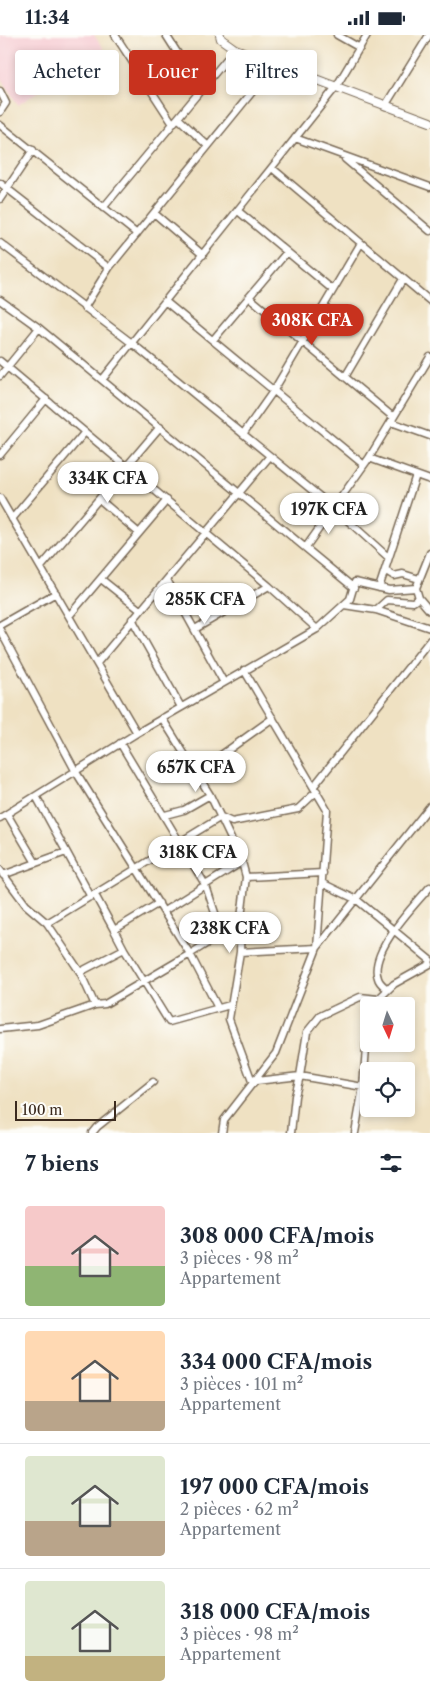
<!DOCTYPE html>
<html lang="fr">
<head>
<meta charset="utf-8">
<style>
  body { margin:0; font-family:"Libre Caslon Text",serif; background:#f6f6f7; color:#1f2937; height:100vh; display:flex; flex-direction:column; font-size:19px; white-space:nowrap }
  * { box-sizing:border-box; margin:0 }
  p { font-size:16px; color:#747a83 }
  .icon { flex:none; width:28px; height:28px; fill:none; stroke:currentColor; stroke-width:2; stroke-linecap:round; stroke-linejoin:round }
  .map { position:relative; height:1098px; overflow:hidden }
  .sheet { display:flex; flex-direction:column; background:#fff; flex:1 }
  .sheet>* { flex:none }
  .hud { position:absolute; left:15px; top:15px; width:400px; height:45px; display:flex; gap:10px }
  .needle { width:32px; rotate:176deg }
  .controls { position:absolute; left:360px; top:962px; display:grid; gap:10px }
  .controls a { display:grid; place-items:center; width:55px; height:55px; border-radius:5px; background:#fff; box-shadow:0 2px 8px #0003; font-size:25px }
  .scale { position:absolute; left:15px; bottom:12px; width:101px; box-sizing:border-box; padding-left:5px; border:2px solid #3b2a1e; border-top:0; font-size:14px; line-height:18px; white-space:nowrap; color:#3b2a1e; -webkit-text-stroke:4px #fdfcf7; paint-order:stroke }
  .price { position:absolute; translate:-50% -42px; padding:0 11px; border-radius:18px; background:#fff; color:#222; font-size:16px; line-height:32px; filter:drop-shadow(0 1px 2px #0008) }
  .price::after { content:''; position:absolute; left:50%; top:30px; width:15px; height:11px; margin-left:-8px; background:inherit; clip-path:polygon(0 0,100% 0,50% 100%) }
  .price.active { background:#c8321e; color:#fff }
  ul { padding:0; list-style:none }
  li { display:flex; align-items:center; gap:15px; height:125px; padding:0 25px }
  li+li { border-top:1px solid #e0e1e3 }
  li span { display:grid; place-items:center; flex:none; width:140px; height:100px; border-radius:5px; color:#555 }
  li>.icon { margin-inline-start:auto }
  span .icon { width:60px; height:60px; fill:#fffc; stroke-width:1 }
  li b { font-size:21px }
  h2 { display:flex; justify-content:space-between; align-items:center; height:60px; padding:0 25px; font-size:21px }
  .pill { padding:0 18px; border-radius:5px; background:#fff; box-shadow:0 2px 8px #0003; font-size:18px; line-height:45px }
  .pill.active { background:#c8321e; color:#fff }
  .status { display:flex; justify-content:space-between; align-items:center; height:35px; padding:0 25px; background:#fff; direction:ltr }
  .status svg { height:14px; fill:currentColor }
  .map>svg:first-child { display:block }
  .built { fill:#f7cfd5 }
  .lines { fill:none; stroke-linecap:round; stroke-linejoin:round }
  .minor-casing { stroke:#7a6a57; stroke-width:9 }
  .tertiary-casing { stroke:#7a6a57; stroke-width:10 }
  .minor { stroke:#fff; stroke-width:6 }
  .tertiary { stroke:#fff; stroke-width:8 }
</style>
</head>
<body>
<div class="status"><b>11:34</b><svg viewBox="0 0 49 12"><path d="M0 12V9h3v3zM5 12V6h3v6zM10 12V3h3v9zM15 12V0h3v12zM26 1h20v11H26zM47 4h2v5h-2z"/></svg></div>
<div class="map">
<svg width="430" height="1098" viewBox="0 0 430 1098">
  <rect width="100%" height="100%" fill="#fdfcf7"/>
  <filter id="ink" filterUnits="userSpaceOnUse"><feTurbulence type="fractalNoise" baseFrequency=".02" numOctaves="2"/><feDisplacementMap in="SourceGraphic" scale="10" xChannelSelector="R" yChannelSelector="G"/><feConvolveMatrix kernelMatrix="1 2 1 2 8 2 1 2 1" color-interpolation-filters="sRGB"/></filter>
  <filter id="wash" filterUnits="userSpaceOnUse"><feTurbulence type="fractalNoise" baseFrequency=".0096" numOctaves="4" result="noise"/><feDisplacementMap in="SourceGraphic" scale="20" xChannelSelector="R" yChannelSelector="G"/><feGaussianBlur stdDeviation="1.12" result="paint"/><feColorMatrix in="noise" values="0 0 0 0 0 0 0 0 0 0 0 0 0 0 0 0 0 1.4 0 .05"/><feComposite in="paint" operator="in"/></filter>
  <g filter="url(#wash)">
    <rect width="100%" height="100%" fill="#efe1c2"/>
    <!-- built -->
    <path class="built" d="M0 0H94L104 14 18 70 0 42Z"/>
  </g>
  <g filter="url(#ink)">
    <g class="lines">
      <!-- minor casing -->
      <g class="minor-casing">
        <path id="minor" d="M115 0 173 89
          M166 0 201 55
          M337 0 360 13
          M0 56 6 68 0 77
          M385 71 429 0
          M178 83 208 111
          M0 90 137 199
          M295 103 430 152
          M345 124 430 196
          M272 133 430 266
          M0 148 109 233
          M0 164 33 115
          M103 173 235 14
          M238 176 333 255
          M154 178 203 220
          M0 208 133 309 335 474 388 522
          M249 262 393 382
          M0 265 39 293 354 553
          M166 267 364 430
          M84 273 109 233 275 29
          M213 305 287 217
          M0 326 269 551 317 594
          M0 341 39 293
          M345 342 403 244
          M102 345 336 52 367 0
          M391 387 430 401
          M243 399 274 355 361 208
          M0 420 46 364
          M369 423 430 445
          M0 463 137 698
          M99 464 139 498
          M12 484 85 397
          M306 512 369 423 430 322
          M41 532 160 392
          M386 536 394 541 403 539 419 544
          M101 544 140 575
          M167 545 223 646
          M379 553 416 440
          M416 553 419 563 430 576
          M344 570 376 575 430 593
          M376 575 387 565 413 567 419 563
          M69 581 167 465
          M132 584 181 672
          M0 590 56 558
          M195 594 269 551
          M0 595 76 737 190 919 222 899 241 883
          M97 628 270 421
          M162 683 210 760 242 827 246 842 241 883 240 917 317 913 327 775 244 635
          M120 708 206 851 222 899
          M196 738 273 683
          M314 751 430 605
          M36 761 91 862
          M7 779 36 828
          M165 780 184 775 210 760
          M0 783 137 698 317 594 350 564 355 547 389 555 416 553 430 518
          M0 835 26 870 47 888 221 782 232 787 298 774 317 756
          M3 840 66 817
          M246 842 323 838
          M322 848 357 865 430 925
          M95 860 114 895 159 868
          M164 876 242 827
          M47 888 80 937 95 970
          M114 895 124 914
          M240 917 229 984 253 1049
          M80 937 124 914 169 987 230 970
          M388 955C384 951 379 948 378 943 368 918 414 870 430 852
          M371 971 394 949 430 929
          M0 994 38 990 95 970 105 969 190 919 218 973
          M256 1046 300 1041 307 997 320 981 360 962 378 964
          M92 1098 97 1092 153 1047
          M222 1098 224 1085 276 1018 317 913 430 771
          M291 1098 295 1061 300 1041 363 1052
          M355 1098 363 1052 369 974"/>
      </g>
      <!-- tertiary casing -->
      <g class="tertiary-casing">
        <path id="tertiary" d="M220 0 221 4 235 14 430 87"/>
      </g>
      <!-- minor -->
      <use href="#minor" class="minor"/>
      <!-- tertiary -->
      <use href="#tertiary" class="tertiary"/>
    </g>
  </g>
</svg>
<div class="controls">
<a><svg class="needle" viewBox="-14 -14 28 28"><path d="M0-13l5 13h-10z" fill="#e53935"/><path d="M0 13l5-13h-10z" fill="#747a83"/></svg></a>
<a><svg class="icon" aria-label="locate" viewBox="0 0 24 24"><circle cx="12" cy="12" r="6"/><path d="M12 2v4M12 18v4M2 12h4M18 12h4"/></svg></a>
</div>
<div class="scale">100 m</div>
<b class="price active" style="left:312px;top:311px">308K CFA</b>
<b class="price" style="left:108px;top:469px">334K CFA</b>
<b class="price" style="left:329px;top:500px">197K CFA</b>
<b class="price" style="left:205px;top:590px">285K CFA</b>
<b class="price" style="left:196px;top:758px">657K CFA</b>
<b class="price" style="left:198px;top:843px">318K CFA</b>
<b class="price" style="left:230px;top:919px">238K CFA</b>
<div class="hud">
<a class="pill">Acheter</a>
<a class="pill active">Louer</a>
<a class="pill">Filtres</a>
</div>
</div>
<section class="sheet">
<h2>7 biens<svg class="icon" aria-label="filters" viewBox="0 0 24 24"><path d="M4 7h16M4 17h16"/><circle cx="9" cy="7" r="2"/><circle cx="15" cy="17" r="2"/></svg></h2>
<ul>
<li><span style="background:linear-gradient(#f6c9c9 60%,#8fb573 0)"><svg class="icon" aria-label="home" viewBox="0 0 24 24"><path d="M3 11l9-7 9 7M6 9v11h12V9"/></svg></span><div><b>308 000 CFA/mois</b><p>3 pièces · 98 m²</p><p>Appartement</p></div></li>
<li><span style="background:linear-gradient(#ffd9b3 70%,#b9a48a 0)"><svg class="icon" aria-label="home" viewBox="0 0 24 24"><path d="M3 11l9-7 9 7M6 9v11h12V9"/></svg></span><div><b>334 000 CFA/mois</b><p>3 pièces · 101 m²</p><p>Appartement</p></div></li>
<li><span style="background:linear-gradient(#dfe7d0 65%,#b9a48a 0)"><svg class="icon" aria-label="home" viewBox="0 0 24 24"><path d="M3 11l9-7 9 7M6 9v11h12V9"/></svg></span><div><b>197 000 CFA/mois</b><p>2 pièces · 62 m²</p><p>Appartement</p></div></li>
<li><span style="background:linear-gradient(#dfe7d0 75%,#c2b280 0)"><svg class="icon" aria-label="home" viewBox="0 0 24 24"><path d="M3 11l9-7 9 7M6 9v11h12V9"/></svg></span><div><b>318 000 CFA/mois</b><p>3 pièces · 98 m²</p><p>Appartement</p></div></li>
</ul>
</section>
</body>
</html>
